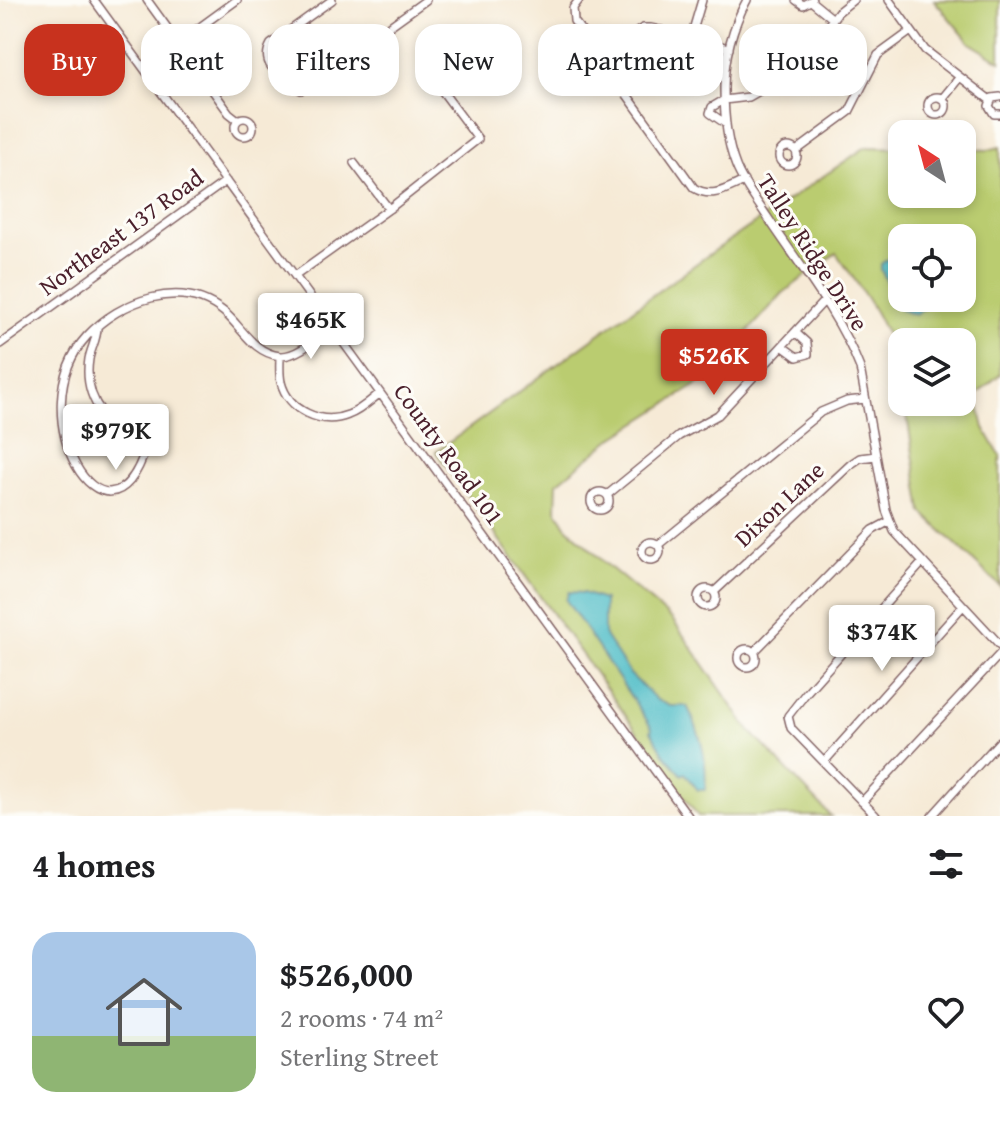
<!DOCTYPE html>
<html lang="en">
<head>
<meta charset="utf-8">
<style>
  body { margin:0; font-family:"Gentium Book Plus",serif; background:#f6f6f6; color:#202124; height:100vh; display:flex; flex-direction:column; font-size:30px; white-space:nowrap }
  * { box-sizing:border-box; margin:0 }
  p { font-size:26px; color:#757577 }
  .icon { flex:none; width:44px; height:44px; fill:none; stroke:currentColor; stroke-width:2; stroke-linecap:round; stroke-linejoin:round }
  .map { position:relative; height:816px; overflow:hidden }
  .details { display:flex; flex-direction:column; background:#fff; flex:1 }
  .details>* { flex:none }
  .hud { position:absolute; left:24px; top:24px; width:952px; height:72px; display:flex; gap:16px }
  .needle { width:52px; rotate:324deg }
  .fabs { position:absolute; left:888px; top:120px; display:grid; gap:16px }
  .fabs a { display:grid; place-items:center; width:88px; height:88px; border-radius:16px; background:#fff; box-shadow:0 4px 12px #0003; font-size:40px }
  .price { position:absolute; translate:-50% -68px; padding:0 18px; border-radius:8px; background:#fff; color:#222; font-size:26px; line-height:52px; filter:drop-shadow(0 2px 4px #0008) }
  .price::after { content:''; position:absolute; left:50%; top:48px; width:24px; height:18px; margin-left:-12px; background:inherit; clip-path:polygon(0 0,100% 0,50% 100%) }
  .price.active { background:#c8321e; color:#fff }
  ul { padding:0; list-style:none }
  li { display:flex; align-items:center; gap:24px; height:200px; padding:0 32px }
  li span { display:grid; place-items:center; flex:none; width:224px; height:160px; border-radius:24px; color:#555 }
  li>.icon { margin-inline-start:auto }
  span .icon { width:96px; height:96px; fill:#fffc; stroke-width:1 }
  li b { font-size:34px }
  h2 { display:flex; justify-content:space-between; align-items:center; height:96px; padding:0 32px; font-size:34px }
  .tag { padding:0 28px; border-radius:24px; background:#fff; box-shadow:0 4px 12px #0003; font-size:28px; line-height:72px }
  .tag.active { background:#c8321e; color:#fff }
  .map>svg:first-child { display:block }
  .green { fill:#bacc6f; stroke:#82764d; stroke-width:2; fill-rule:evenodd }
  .water { fill:#4fbdc7; stroke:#4c6e79; stroke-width:2 }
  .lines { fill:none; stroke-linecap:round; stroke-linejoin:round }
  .minor-casing { stroke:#866667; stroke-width:10 }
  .minor { stroke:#fff; stroke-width:7 }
  .labels { text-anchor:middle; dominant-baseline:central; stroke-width:6; stroke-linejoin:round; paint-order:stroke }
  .street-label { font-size:24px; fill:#4a1f2b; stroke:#fdfcf7 }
</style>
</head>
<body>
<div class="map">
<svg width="1000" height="816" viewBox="0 0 1000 816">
  <rect width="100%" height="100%" fill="#fdfcf7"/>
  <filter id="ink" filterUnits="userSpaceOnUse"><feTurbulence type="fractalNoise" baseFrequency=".0125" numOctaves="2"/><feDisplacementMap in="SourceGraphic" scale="16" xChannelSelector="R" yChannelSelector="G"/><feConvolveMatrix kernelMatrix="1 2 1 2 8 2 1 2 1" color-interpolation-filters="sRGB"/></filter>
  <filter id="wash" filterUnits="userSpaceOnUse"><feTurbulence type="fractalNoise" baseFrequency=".006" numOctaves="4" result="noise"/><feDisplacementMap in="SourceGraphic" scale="32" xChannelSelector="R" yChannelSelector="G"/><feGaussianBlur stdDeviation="1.8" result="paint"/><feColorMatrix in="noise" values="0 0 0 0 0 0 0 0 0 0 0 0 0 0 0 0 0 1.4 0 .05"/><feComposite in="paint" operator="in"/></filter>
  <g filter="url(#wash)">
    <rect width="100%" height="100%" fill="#f6ead6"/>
    <!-- green -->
    <path class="green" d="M934 0H1000V61L970 43Z
      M866 147 902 148V194H962V149L988 150 1000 147V374L976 395 984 428 1000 456V586L922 512 905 402H962V342H902V381C892 331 865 294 836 253L783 293 704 380 610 440 557 483 556 509 566 526 606 564 672 619 749 730 831 816H698L436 452 704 258ZM902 238H962V298H902Z"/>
    <!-- water -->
    <path class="water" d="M902 249V298H939L915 315 901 310 881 270V264Z
      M569 592 583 593 604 600V634L630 674 657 700 670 706H687C701 733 708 760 705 790H698L685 773 682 775 664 754 651 731 652 728 566 600Z"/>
  </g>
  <g filter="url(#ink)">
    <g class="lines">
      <!-- minor casing -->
      <g class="minor-casing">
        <path id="minor" d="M94 0 688 816
          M147 0 229 113 238 120
          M332 0 271 44C258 67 284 77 301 90L426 0
          M579 0 573 8 574 21 694 188C712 199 726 189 744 181
          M747 0C733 25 724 58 724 88 724 114 726 141 736 166 743 184 757 201 768 218 800 266 839 314 860 368L886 510 894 531 1000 645
          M796 0 803 5 812 0
          M889 0 925 50 990 100
          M811 1 833 19
          M661 30V36L666 44H674L683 35
          M691 37 702 0
          M178 43 237 0
          M600 57 643 28H651L712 42 729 49
          M777 81 766 65 770 55 781 56 790 73
          M1000 97 992 98 989 106 994 114H1000
          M928 106a9 9 0 1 1 18 0a9 9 0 1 1-18 0Z
          M942 99 959 78
          M235 127a9 9 0 1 1 18 0a9 9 0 1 1-18 0Z
          M726 124 710 113 712 107 724 100 749 97 795 70 838 12 853 0
          M779 156a9 9 0 1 1 18 0a9 9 0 1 1-18 0Z
          M796 151 849 112 878 55 911 31
          M354 163 389 209
          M295 276 389 209 478 139 440 88
          M97 328C97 339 91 348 89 359 82 403 112 429 146 448 108 568 17 412 87 336 120 301 181 277 224 312 242 327 253 353 280 356 298 357 318 337 332 327
          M0 344 226 181
          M782 346 797 357 808 354 807 343 795 332
          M280 356C280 364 279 373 281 382 288 410 321 426 348 415 360 411 370 401 380 393
          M591 501a9 9 0 1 1 18 0a9 9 0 1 1-18 0Z
          M607 495 679 436 718 415 824 301
          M642 551a9 9 0 1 1 18 0a9 9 0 1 1-18 0Z
          M658 545 821 412 847 401 865 399
          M698 598a9 9 0 1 1 18 0a9 9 0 1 1-18 0Z
          M714 592 851 464 860 458 876 456
          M738 658a9 9 0 1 1 18 0a9 9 0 1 1-18 0Z
          M754 652 873 530 890 521
          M824 762 963 606
          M862 802 1000 654
          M876 816 791 728 788 716 806 693 922 563
          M932 816 1000 741"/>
      </g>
      <!-- minor -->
      <use href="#minor" class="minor"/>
    </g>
  </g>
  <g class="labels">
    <!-- street labels -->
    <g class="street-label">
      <text transform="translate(121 232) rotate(-36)">Northeast 137 Road</text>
      <text transform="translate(813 252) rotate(57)">Talley Ridge Drive</text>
      <text transform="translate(449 454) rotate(54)">County Road 101</text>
      <text transform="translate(779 504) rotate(-43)">Dixon Lane</text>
    </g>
  </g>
</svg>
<div class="fabs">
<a><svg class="needle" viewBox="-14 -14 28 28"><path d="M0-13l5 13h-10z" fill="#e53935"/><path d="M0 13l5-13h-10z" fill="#757577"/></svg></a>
<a><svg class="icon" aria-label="locate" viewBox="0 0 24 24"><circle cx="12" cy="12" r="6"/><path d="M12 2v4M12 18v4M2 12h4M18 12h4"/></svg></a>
<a><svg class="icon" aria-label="layers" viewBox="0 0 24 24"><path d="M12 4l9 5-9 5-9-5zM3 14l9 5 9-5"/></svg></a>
</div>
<b class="price" style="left:311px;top:361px">$465K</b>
<b class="price active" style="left:714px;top:397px">$526K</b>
<b class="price" style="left:116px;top:472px">$979K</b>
<b class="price" style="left:882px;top:673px">$374K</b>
<div class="hud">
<a class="tag active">Buy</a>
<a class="tag">Rent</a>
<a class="tag">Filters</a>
<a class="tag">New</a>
<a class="tag">Apartment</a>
<a class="tag">House</a>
</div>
</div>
<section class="details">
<h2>4 homes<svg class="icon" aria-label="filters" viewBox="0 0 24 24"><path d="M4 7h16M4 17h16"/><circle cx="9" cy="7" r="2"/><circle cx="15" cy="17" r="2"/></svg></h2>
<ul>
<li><span style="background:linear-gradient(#a9c7e8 65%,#8fb573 0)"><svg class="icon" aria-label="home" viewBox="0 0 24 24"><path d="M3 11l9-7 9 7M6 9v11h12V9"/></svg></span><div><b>$526,000</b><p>2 rooms · 74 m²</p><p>Sterling Street</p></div><svg class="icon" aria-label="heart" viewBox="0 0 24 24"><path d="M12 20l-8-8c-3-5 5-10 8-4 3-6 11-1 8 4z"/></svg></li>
</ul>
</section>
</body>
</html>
